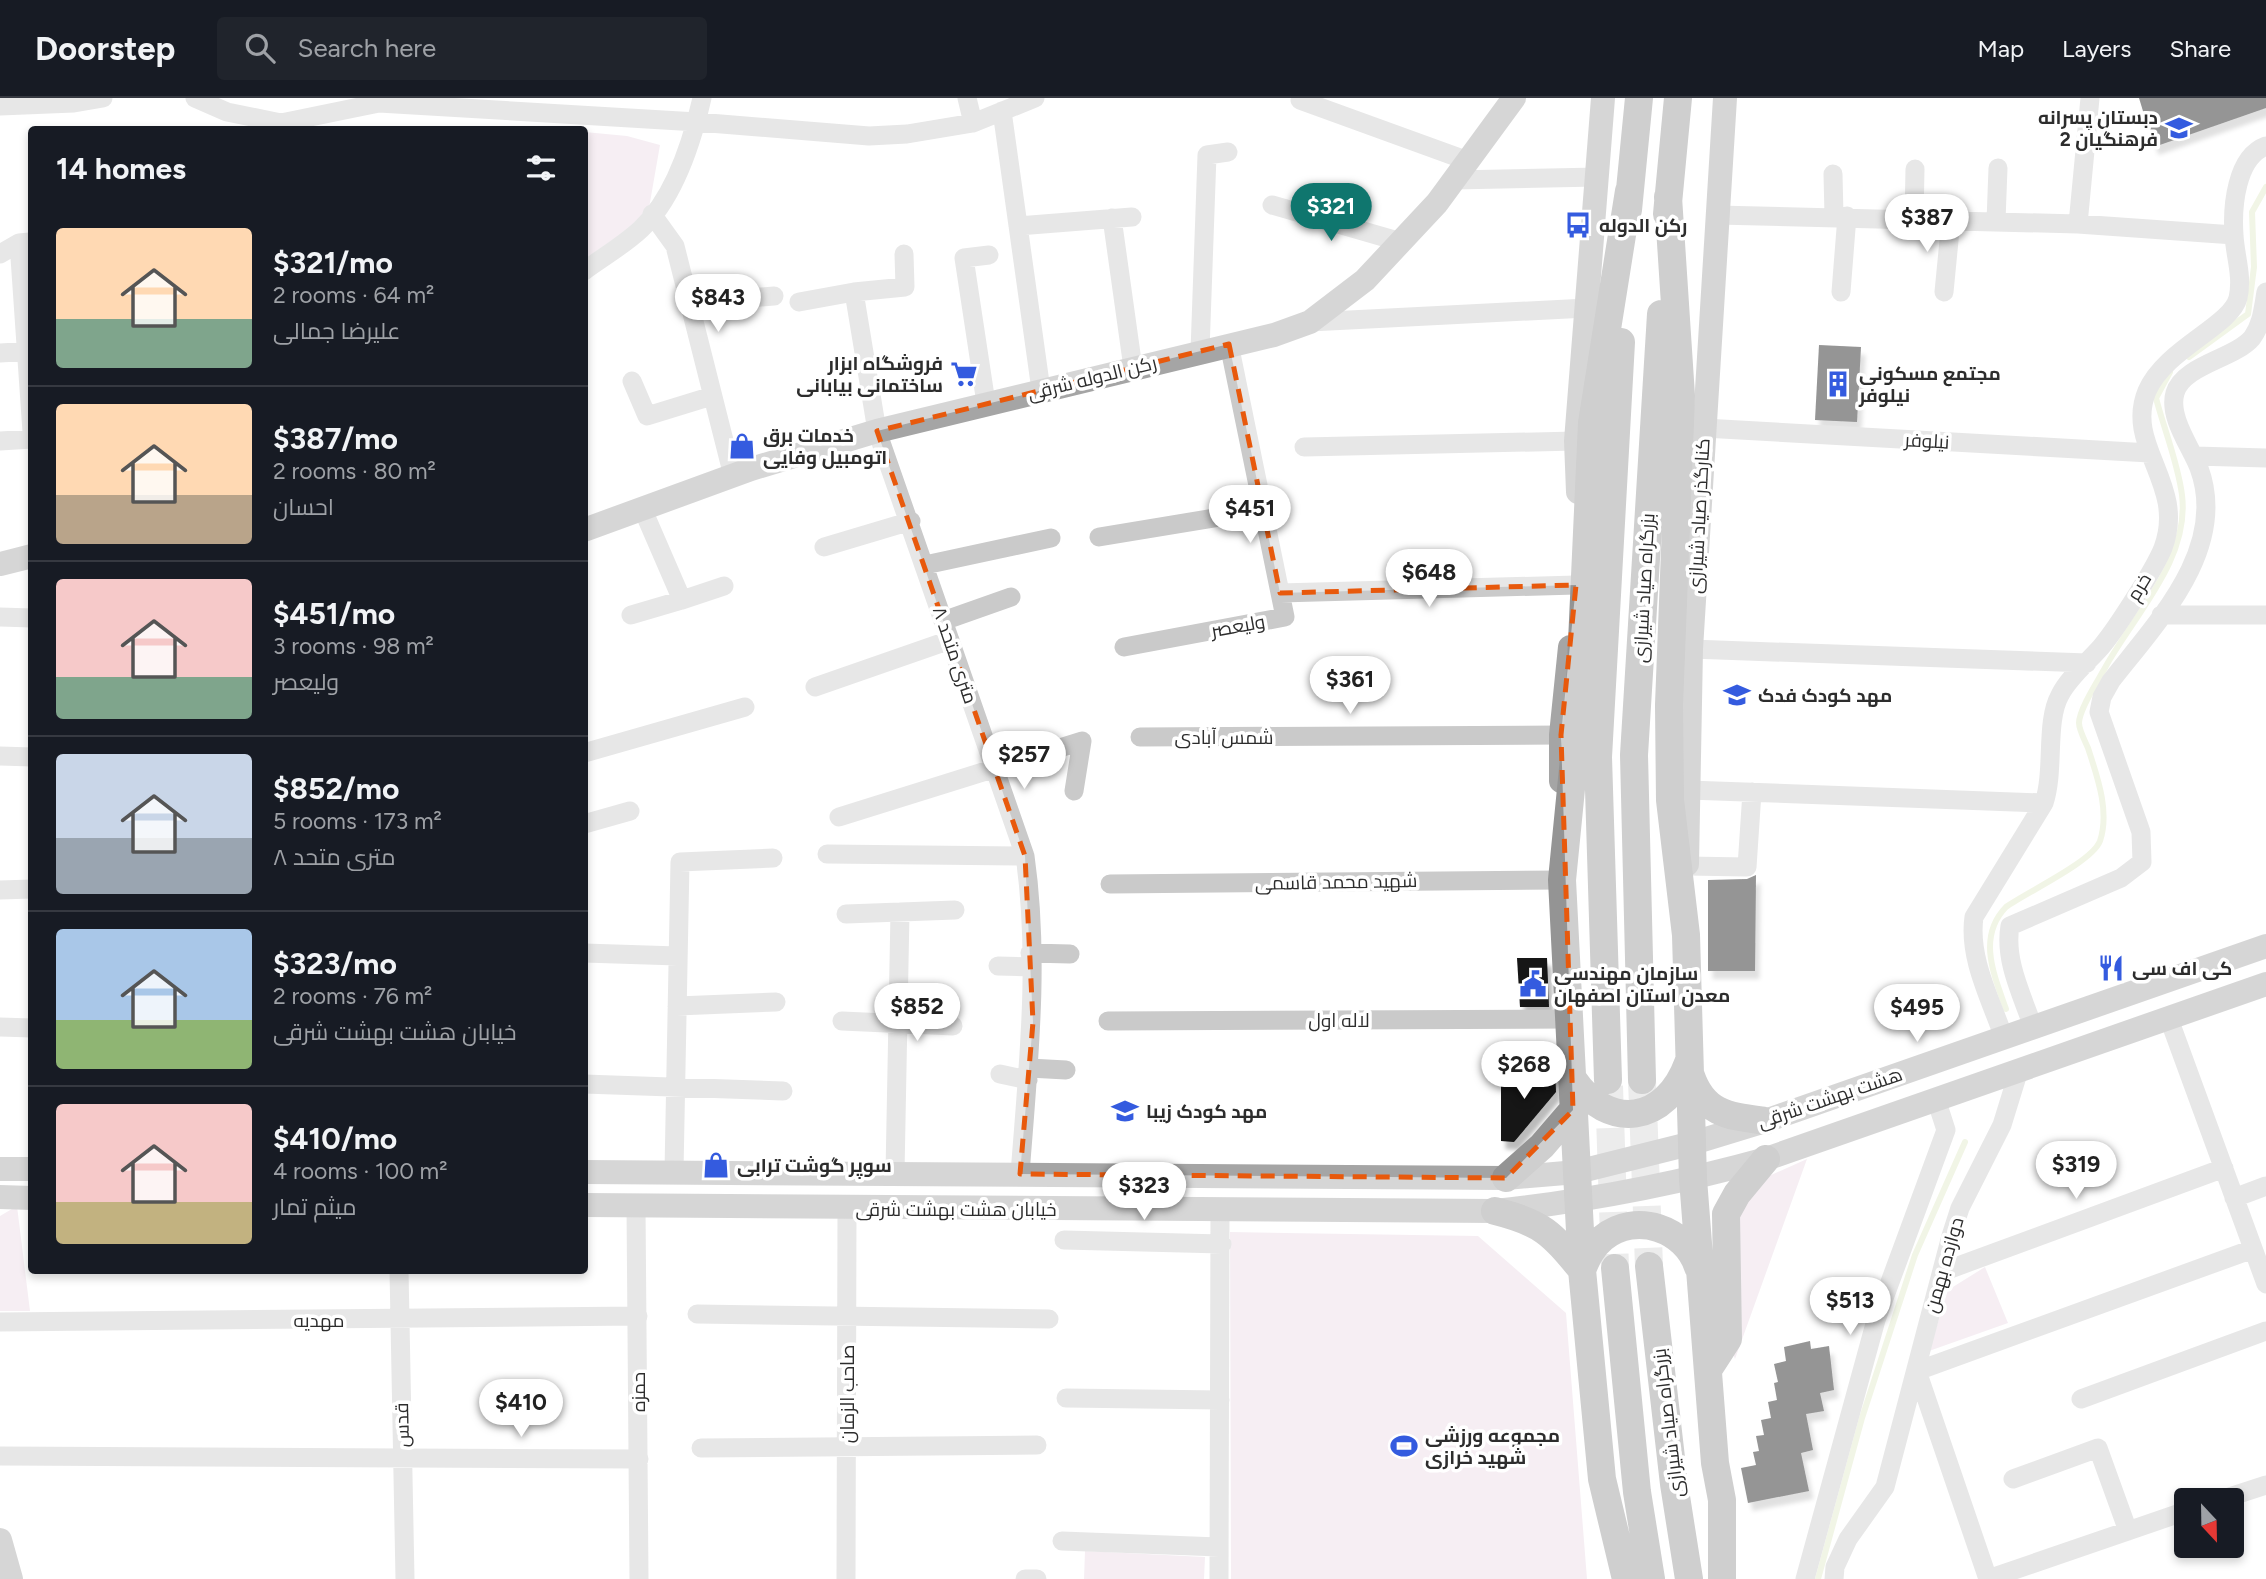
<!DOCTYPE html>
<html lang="en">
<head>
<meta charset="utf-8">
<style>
  body { margin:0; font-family:Figtree,Cairo,sans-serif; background:#20242c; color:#f1f3f6; height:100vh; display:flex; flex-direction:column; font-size:26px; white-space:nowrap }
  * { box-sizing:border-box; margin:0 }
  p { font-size:23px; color:#9ea1a6 }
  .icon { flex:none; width:38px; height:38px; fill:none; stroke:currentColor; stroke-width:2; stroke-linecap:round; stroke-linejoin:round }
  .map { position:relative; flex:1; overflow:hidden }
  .details { position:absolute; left:28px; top:28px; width:560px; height:1148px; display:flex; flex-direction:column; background:#171b24; border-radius:7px; box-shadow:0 4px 10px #0003 }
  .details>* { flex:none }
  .needle { width:46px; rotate:158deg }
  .buttons { position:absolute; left:2174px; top:1390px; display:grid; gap:14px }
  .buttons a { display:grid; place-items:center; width:70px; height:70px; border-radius:7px; background:#171b24; box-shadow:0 4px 10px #0003; font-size:35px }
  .price { position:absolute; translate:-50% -60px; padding:0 16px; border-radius:24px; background:#fff; color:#222; font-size:23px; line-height:46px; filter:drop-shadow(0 2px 4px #0008) }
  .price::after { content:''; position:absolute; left:50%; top:42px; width:21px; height:16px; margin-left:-10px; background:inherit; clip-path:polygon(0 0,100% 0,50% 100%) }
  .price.on { background:#0f766e; color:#fff }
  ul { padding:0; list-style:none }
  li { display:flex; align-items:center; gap:21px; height:175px; padding:0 28px }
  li+li { border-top:2px solid #363941 }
  li span { display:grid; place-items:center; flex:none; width:196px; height:140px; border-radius:7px; color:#555 }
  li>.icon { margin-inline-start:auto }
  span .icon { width:84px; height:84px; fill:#fffc; stroke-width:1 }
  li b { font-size:30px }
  h2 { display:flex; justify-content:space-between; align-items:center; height:84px; padding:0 28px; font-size:30px }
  header { display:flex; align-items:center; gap:42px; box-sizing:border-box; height:98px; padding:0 35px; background:#171b24; border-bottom:2px solid #363941 }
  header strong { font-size:33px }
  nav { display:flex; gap:38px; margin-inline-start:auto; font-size:24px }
  .search { width:490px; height:63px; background:#20242c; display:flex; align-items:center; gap:18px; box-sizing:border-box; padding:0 24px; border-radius:7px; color:#9ea1a6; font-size:26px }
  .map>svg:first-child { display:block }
  .green { fill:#eadae5 }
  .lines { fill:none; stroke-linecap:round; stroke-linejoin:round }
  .stream { stroke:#e1e9c7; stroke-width:6 }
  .building { fill:#141414; filter:url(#shadow) }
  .highway-tunnel { stroke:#d5d5d5; stroke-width:28; stroke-dasharray:28 14; stroke-linecap:butt }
  .minor { stroke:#cacaca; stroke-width:19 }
  .major { stroke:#a5a5a5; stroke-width:24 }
  .highway { stroke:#949494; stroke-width:28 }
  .marked { fill:none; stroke:#e8590c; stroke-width:5; stroke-dasharray:14 9; stroke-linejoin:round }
  .labels { text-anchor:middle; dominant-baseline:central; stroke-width:7; stroke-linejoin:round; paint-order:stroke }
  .poi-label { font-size:19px; font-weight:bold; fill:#2d2d2d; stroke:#fff; text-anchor:start }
  .street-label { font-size:19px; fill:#2d2d2d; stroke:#fff }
</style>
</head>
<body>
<header>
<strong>Doorstep</strong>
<div class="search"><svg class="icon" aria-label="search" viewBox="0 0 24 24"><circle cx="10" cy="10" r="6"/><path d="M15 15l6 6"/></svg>Search here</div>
<nav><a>Map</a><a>Layers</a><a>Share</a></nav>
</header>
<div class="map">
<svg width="2266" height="1481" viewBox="0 0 2266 1481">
  <defs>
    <filter id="shadow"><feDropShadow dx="4.5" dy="8" stdDeviation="2" flood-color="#0004"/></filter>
  </defs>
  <rect width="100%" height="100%" fill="#fff"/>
  <!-- green -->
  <path class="green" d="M585 34 627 38 660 47 649 110 627 132 585 161Z
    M1807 1061 1735 1261 1731 1250 1732 1121 1760 1082Z
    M17 1108 30 1213H0V1118Z
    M1230 1134 1478 1138 1566 1215 1587 1481H1231Z
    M1985 1169 2008 1225 1929 1253 1948 1192Z
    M1085 1453 1205 1459 1204 1481H1084Z"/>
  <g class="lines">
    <!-- stream -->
    <path class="stream" d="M2189 259 2248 216 2254 169 2252 114 2266 89
      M2006 911C1994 877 1977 839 2006 809 2027 794 2092 764 2100 743 2110 713 2097 678 2088 650 2085 643 2079 632 2079 625 2079 611 2099 581 2106 568 2135 516 2190 461 2182 397 2178 365 2164 331 2156 300L2170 274
      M1818 1481 1862 1320 1915 1157 1965 1044"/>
  </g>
  <!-- building -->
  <path class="building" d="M2139 0H2266V10L2154 49Z
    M1819 247 1861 249 1857 324 1815 322Z
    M1756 777 1755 873H1708V782L1747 781Z
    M1517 860H1547L1549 909H1520Z
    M1555 972 1556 994 1514 1044 1501 1043V981Z
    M1810 1243 1811 1251 1829 1248 1834 1292 1820 1295 1824 1313 1806 1316 1813 1352 1801 1355 1809 1393 1748 1405 1741 1370 1756 1367 1753 1354 1759 1353 1756 1338 1764 1337 1761 1322 1771 1320 1768 1304 1777 1302 1774 1285 1778 1284 1774 1266 1786 1263 1784 1249Z"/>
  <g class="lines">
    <!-- highway-tunnel -->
    <path class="highway-tunnel" d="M1642 982 1649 1168
      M1609 988 1615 1170"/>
    <!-- minor -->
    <path class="minor" d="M195 0 227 14 281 25 379 5 697 24 869 38 907 36 973 25 1035 0
      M967 0 973 25
      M1300 2 1468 63
      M0 8 74 5 103 0
      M1002 13 1041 292
      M1833 76 1834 118
      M1454 82 1598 79
      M1272 107 1401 144
      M652 116 675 148 733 378
      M1717 117 2078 126 2234 137
      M1112 120 1133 270
      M1914 121 1915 71
      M1996 123 1998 70
      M2078 126 2090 0
      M1018 128 1132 119
      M19 145 32 334
      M0 156 19 145 30 144
      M584 173C603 159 624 147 641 131 675 99 692 44 702 0
      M854 194 877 333 1025 758C1040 863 1028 970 1020 1076
      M1841 194 1847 118
      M1944 194 1951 122
      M799 204 854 194 905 189 904 156
      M689 205 774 198
      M1310 224 1587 210
      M1200 253 1207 57 1228 54
      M0 255 32 253
      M632 283 647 318 712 298
      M986 305 964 160 989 157
      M1704 330 2150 355
      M0 343 32 341
      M1304 349 1576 343
      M2195 358 2266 360
      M1099 439 1263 412
      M824 449 911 423
      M925 467 1051 440
      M1280 495 1576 487
      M682 502 724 488
      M631 517 682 502 643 412
      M2161 517H2266
      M0 519 32 520
      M943 523 1011 499
      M1124 549 1285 519 1229 246
      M1691 551 2087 565
      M815 589 950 542
      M1140 639 1561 637
      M584 655 745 609
      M0 658 32 659
      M1688 692 2044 705
      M839 719 1082 643 1074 693
      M584 726 630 713
      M827 756 1025 758
      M1687 768 1747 769 1752 694
      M1110 786 1562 782
      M0 792 32 791
      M846 816 955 812
      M584 855 678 858
      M1030 855 1070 856
      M998 868 1031 869
      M677 908 776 904
      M2169 921 2266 1186
      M842 923 953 928
      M1108 923 1569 921
      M0 929 32 930
      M2033 929C2022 897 2004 862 2010 828L2121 780 2142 764 2141 734 2099 614 2102 599 2111 583C2156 525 2229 451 2199 370 2191 349 2168 319 2175 295 2183 267 2234 261 2252 240 2262 226 2263 211 2266 194
      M2004 940C1991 902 1968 860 1974 819L2044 705C2055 672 2045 624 2060 597 2069 579 2088 564 2101 549 2117 530 2154 472 2163 450 2187 386 2124 348 2147 293 2165 251 2231 228 2238 200 2243 178 2235 158 2234 137 2232 109 2236 59 2266 48
      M1029 970 1066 972
      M1000 976 1028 982
      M584 986 783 993
      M674 1073 680 764 773 760
      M895 1075 900 814
      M2234 1100 2266 1088
      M636 1108 639 1481
      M1064 1142 1222 1146
      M399 1172 405 1481
      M1942 1174 2224 1070
      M697 1216 1049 1221
      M0 1224 638 1218
      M1066 1300 1220 1302
      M2081 1301 2266 1233
      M701 1350 1037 1347
      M0 1358 639 1361
      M2013 1381 2098 1350 2128 1433
      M2220 1402 2266 1387
      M1062 1443 1219 1449
      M846 1481 847 1111
      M1025 1481H1037
      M1219 1481 1220 1112
      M1805 1481 1876 1222 1946 1032 1936 1001
      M1834 1481 1835 1469 1848 1441 1885 1389 1951 1138 1960 1110 2002 1027 2019 972
      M1988 1481 1917 1273 2253 1151
      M1988 1481 2186 1413"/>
    <!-- major -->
    <path class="major" d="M1578 394 1576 343 1603 0
      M584 432 751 371 877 333 1274 237 1310 224 1365 182 1437 105 1514 0
      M0 466 32 458
      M1561 683V637L1570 549
      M1687 766 1691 551 1725 0
      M0 1071H32
      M584 1074 1506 1080 1577 1074 1693 1045 1765 1023 2266 848
      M0 1099 32 1100
      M584 1107 1495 1113C1588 1103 1676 1086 1766 1061L2266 886
      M0 1442 11 1481"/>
    <!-- highway -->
    <path class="highway" d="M1668 99 1681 298 1669 607 1670 702 1686 837 1693 1081 1715 1365 1722 1402V1481
      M1628 112 1639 0
      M1667 116 1678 0
      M1691 978C1704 1016 1729 1018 1765 1023
      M1573 981C1609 1034 1666 1025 1688 965
      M1608 982 1598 659 1621 244
      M1642 982 1634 657 1661 216
      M1506 1080 1542 1048 1573 1012
      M1495 1113C1543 1125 1551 1135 1582 1172 1587 1160 1592 1149 1603 1140 1636 1113 1686 1131 1698 1169
      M1649 1168 1674 1386 1689 1481
      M1615 1170 1637 1394 1651 1481
      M1708 1272 1728 1241 1726 1116 1737 1096 1766 1061
      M1626 1481 1602 1381 1582 1172 1562 782 1579 610 1592 325 1629 93"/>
  </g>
  <!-- marked area -->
  <path d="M0 0H2266V1481H0ZM1229 246 1280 495 1576 487 1561 637 1573 1012 1506 1080 1020 1076 1033 924 1025 758 877 333Z" fill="#fff" fill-opacity=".55" fill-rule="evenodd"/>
  <path class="marked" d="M1229 246 1280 495 1576 487 1561 637 1573 1012 1506 1080 1020 1076 1033 924 1025 758 877 333Z"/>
  <!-- icons -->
  <defs>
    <g id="school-bare" transform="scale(2.1)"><path d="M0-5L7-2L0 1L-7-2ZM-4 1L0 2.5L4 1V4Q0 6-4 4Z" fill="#345bdf" stroke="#fff" stroke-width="2.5" paint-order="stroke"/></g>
    <g id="bus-bare" transform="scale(2.1)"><path d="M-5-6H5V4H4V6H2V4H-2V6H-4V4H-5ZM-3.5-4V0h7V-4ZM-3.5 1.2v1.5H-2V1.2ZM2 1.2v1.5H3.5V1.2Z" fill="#345bdf" stroke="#fff" stroke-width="2.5" paint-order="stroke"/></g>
    <g id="supermarket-bare" transform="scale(2.1)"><path d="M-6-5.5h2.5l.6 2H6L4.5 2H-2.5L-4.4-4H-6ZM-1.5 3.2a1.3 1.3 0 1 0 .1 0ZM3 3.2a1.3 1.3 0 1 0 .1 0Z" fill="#345bdf" stroke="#fff" stroke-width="2.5" paint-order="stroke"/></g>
    <g id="building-bare" transform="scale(2.1)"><path d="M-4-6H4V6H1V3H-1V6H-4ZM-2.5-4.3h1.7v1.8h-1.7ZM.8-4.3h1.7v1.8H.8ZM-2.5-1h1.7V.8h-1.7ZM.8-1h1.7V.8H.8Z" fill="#345bdf" stroke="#fff" stroke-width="2.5" paint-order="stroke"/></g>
    <g id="shop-bare" transform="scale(2.1)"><path d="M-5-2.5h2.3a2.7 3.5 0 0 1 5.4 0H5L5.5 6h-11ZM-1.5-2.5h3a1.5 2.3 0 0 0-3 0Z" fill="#345bdf" stroke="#fff" stroke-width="2.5" paint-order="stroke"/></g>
    <g id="restaurant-bare" transform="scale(2.1)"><path d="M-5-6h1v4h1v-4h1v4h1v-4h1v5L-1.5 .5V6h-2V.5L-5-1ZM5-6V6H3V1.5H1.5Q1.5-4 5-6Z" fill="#345bdf" stroke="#fff" stroke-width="2.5" paint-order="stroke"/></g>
    <g id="civic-bare" transform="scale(2.1)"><path d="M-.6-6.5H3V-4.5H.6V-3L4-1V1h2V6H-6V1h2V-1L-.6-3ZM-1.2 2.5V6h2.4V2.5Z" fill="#345bdf" stroke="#fff" stroke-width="2.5" paint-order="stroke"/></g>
    <g id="stadium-bare" transform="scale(2.1)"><path d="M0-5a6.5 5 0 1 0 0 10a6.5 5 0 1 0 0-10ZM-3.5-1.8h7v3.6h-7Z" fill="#345bdf" stroke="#fff" stroke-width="2.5" paint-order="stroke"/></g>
  </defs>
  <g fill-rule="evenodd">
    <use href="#school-bare" x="2179" y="30"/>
    <use href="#bus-bare" x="1578" y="127"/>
    <use href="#supermarket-bare" x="964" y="276"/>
    <use href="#building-bare" x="1838" y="286"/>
    <use href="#shop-bare" x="742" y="348"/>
    <use href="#school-bare" x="1737" y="597"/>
    <use href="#restaurant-bare" x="2111" y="870"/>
    <use href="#civic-bare" x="1533" y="886"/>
    <use href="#school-bare" x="1125" y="1013"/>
    <use href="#shop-bare" x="716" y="1067"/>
    <use href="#stadium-bare" x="1404" y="1348"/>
  </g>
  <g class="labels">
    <!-- poi labels -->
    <g class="poi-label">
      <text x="2158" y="19" text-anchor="end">دبستان پسرانه<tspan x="2158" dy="22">فرهنگیان 2</tspan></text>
      <text x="1599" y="127">رکن الدوله</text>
      <text x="943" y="265" text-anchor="end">فروشگاه ابزار<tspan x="943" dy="22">ساختمانی بیابانی</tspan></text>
      <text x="1859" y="275">مجتمع مسکونی<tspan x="1859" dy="22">نیلوفر</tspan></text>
      <text x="763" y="337">خدمات برق<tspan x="763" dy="22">اتومبیل وفایی</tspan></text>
      <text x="1758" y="597">مهد کودک فدک</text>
      <text x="2132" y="870">کی اف سی</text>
      <text x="1554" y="875">سازمان مهندسی<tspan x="1554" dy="22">معدن استان اصفهان</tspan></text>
      <text x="1146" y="1013">مهد کودک زیبا</text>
      <text x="737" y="1067">سوپر گوشت ترابی</text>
      <text x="1425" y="1337">مجموعه ورزشی<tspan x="1425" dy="22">شهید خرازی</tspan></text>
    </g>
    <!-- street labels -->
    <g class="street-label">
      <text transform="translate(1092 280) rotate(-14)">رکن الدوله شرقی</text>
      <text transform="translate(1927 343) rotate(3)">نیلوفر</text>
      <text transform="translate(1699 418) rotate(-87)">کنارگذر صیاد شیرازی</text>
      <text transform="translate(2139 489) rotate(-59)">خرم</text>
      <text transform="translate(1644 490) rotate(-87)">بزرگراه صیاد شیرازی</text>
      <text transform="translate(1238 528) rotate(-10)">ولیعصر</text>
      <text transform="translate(955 557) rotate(71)">۸ متری متحد</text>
      <text x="1224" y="639">شمس آبادی</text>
      <text transform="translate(1336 784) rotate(-1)">شهید محمد قاسمی</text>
      <text x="1339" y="922">لاله اول</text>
      <text transform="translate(1830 1000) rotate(-19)">هشت بهشت شرقی</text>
      <text x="956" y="1111">خیابان هشت بهشت شرقی</text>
      <text transform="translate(1944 1167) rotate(-74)">دوازده بهمن</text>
      <text x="319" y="1222">مهدیه</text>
      <text transform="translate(638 1294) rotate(-90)">حمزه</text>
      <text transform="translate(847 1296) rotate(-90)">صاحب الزمان</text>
      <text transform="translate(1668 1325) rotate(-97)">بزرگراه صیاد شیرازی</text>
      <text transform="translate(402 1327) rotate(-91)">قدس</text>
    </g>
  </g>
</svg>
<div class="buttons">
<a><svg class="needle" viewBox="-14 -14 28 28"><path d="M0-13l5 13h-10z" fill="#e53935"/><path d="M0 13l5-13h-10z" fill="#9ea1a6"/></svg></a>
</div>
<b class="price on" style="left:1331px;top:145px">$321</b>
<b class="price" style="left:1927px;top:156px">$387</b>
<b class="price" style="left:718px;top:236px">$843</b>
<b class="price" style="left:1250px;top:447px">$451</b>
<b class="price" style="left:1429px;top:511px">$648</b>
<b class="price" style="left:1350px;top:618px">$361</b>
<b class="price" style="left:1024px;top:693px">$257</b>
<b class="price" style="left:917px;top:945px">$852</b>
<b class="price" style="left:1917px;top:946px">$495</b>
<b class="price" style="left:1524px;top:1003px">$268</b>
<b class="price" style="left:2076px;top:1103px">$319</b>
<b class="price" style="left:1144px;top:1124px">$323</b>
<b class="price" style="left:1850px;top:1239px">$513</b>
<b class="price" style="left:521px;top:1341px">$410</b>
<section class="details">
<h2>14 homes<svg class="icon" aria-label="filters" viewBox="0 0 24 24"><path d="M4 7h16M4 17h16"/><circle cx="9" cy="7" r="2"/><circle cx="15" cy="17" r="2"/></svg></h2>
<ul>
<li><span style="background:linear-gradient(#ffd9b3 65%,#7fa58c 0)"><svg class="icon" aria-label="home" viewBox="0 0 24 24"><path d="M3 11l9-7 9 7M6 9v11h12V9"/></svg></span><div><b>$321/mo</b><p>2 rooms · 64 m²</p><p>علیرضا جمالی</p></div></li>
<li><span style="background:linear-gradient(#ffd9b3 65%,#b9a48a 0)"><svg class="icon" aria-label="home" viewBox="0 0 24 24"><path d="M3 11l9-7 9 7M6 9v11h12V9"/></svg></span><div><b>$387/mo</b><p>2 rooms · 80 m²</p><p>احسان</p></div></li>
<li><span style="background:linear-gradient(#f6c9c9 70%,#7fa58c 0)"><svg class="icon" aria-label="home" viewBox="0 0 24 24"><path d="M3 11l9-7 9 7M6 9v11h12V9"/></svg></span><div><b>$451/mo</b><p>3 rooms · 98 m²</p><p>ولیعصر</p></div></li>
<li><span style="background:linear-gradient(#c9d6e8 60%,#9aa5b1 0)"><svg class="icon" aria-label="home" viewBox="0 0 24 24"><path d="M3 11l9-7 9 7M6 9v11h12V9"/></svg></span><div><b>$852/mo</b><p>5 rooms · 173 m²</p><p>۸ متری متحد</p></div></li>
<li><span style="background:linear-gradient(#a9c7e8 65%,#8fb573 0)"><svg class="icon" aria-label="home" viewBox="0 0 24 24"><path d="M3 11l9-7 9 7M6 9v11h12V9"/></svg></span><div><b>$323/mo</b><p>2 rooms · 76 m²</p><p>خیابان هشت بهشت شرقی</p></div></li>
<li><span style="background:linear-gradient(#f6c9c9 70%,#c2b280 0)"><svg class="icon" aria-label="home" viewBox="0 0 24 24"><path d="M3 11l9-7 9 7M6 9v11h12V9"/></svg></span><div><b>$410/mo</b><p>4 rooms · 100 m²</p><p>میثم تمار</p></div></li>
</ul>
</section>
</div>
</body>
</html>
